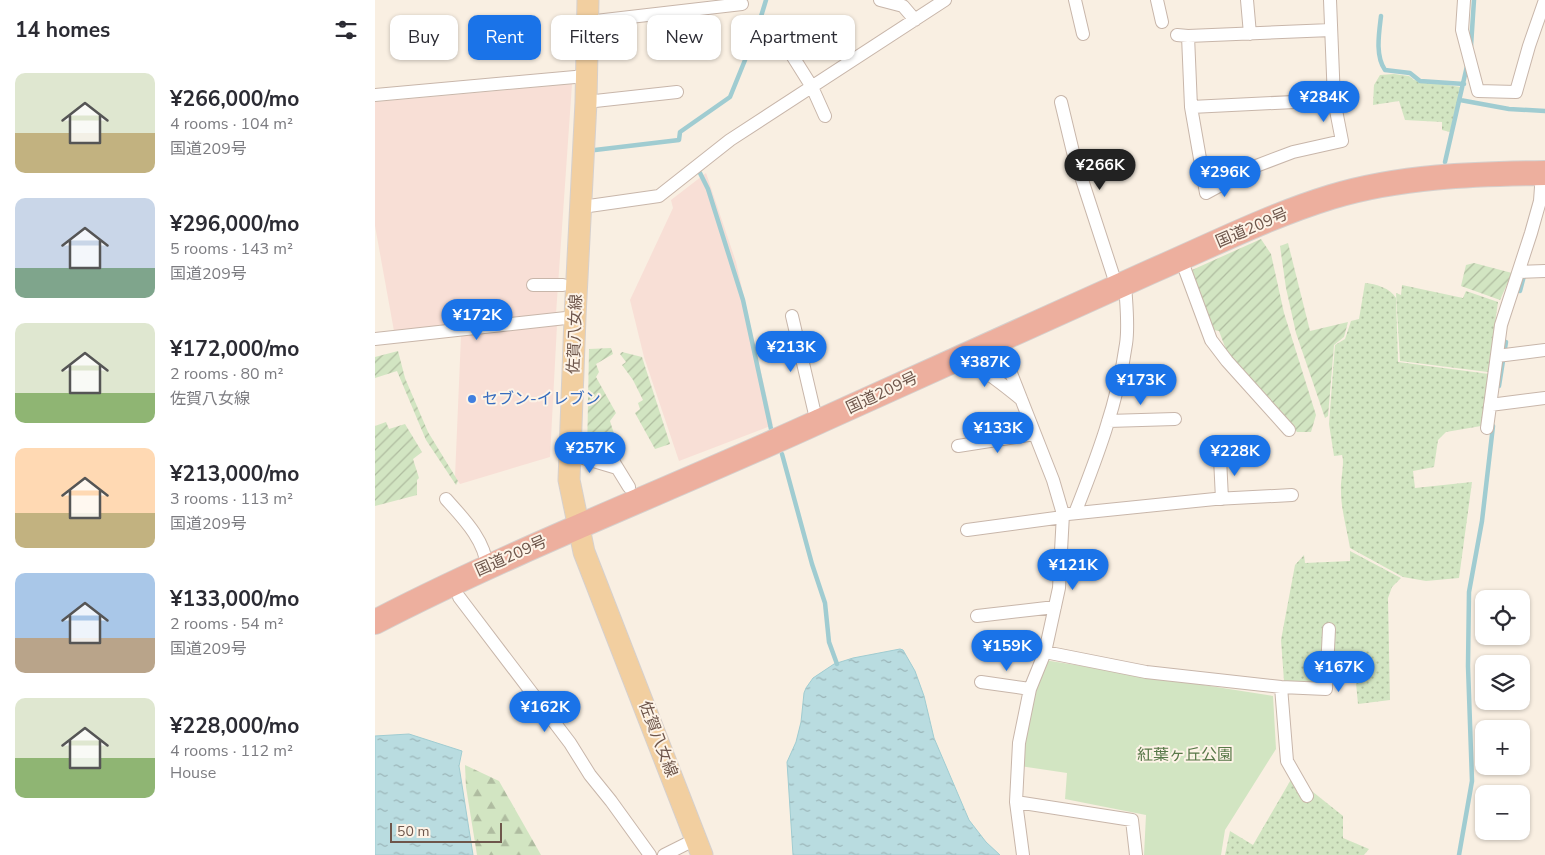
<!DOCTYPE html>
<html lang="en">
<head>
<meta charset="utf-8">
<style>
  body { margin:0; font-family:"Nunito Sans","Noto Sans JP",sans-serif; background:#f7f7f7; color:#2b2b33; height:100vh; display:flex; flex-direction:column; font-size:19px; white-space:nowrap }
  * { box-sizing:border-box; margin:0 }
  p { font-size:16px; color:#7c7c81 }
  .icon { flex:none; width:28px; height:28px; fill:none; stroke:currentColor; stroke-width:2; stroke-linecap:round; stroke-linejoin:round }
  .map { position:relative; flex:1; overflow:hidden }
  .details { display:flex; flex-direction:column; background:#fff; width:375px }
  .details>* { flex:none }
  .guide { position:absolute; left:15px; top:15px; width:475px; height:45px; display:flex; gap:10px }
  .tools { position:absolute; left:1100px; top:590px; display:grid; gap:10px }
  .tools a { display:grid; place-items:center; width:55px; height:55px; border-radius:10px; background:#fff; box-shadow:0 1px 4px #0004; font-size:25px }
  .scale { position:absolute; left:15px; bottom:12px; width:112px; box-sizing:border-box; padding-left:5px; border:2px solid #6e564b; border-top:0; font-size:14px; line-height:18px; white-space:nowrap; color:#6e564b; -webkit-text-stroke:4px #fdf3e7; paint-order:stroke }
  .price { position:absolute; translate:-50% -42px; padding:0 11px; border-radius:18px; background:#1a73e8; color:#fff; font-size:16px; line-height:32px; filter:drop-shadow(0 1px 2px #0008) }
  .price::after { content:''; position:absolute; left:50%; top:30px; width:15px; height:11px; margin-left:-8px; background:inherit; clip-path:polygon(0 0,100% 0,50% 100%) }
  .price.active { background:#222; color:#fff }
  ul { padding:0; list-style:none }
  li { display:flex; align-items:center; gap:15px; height:125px; padding:0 15px }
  li span { display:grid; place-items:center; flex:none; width:140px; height:100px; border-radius:10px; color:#555 }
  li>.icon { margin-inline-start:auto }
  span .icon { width:60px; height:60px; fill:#fffc; stroke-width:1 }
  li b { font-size:21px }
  h2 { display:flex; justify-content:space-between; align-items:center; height:60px; padding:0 15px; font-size:21px }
  .tag { padding:0 18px; border-radius:10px; background:#fff; box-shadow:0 1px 4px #0004; font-size:18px; line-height:45px }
  .tag.active { background:#1a73e8; color:#fff }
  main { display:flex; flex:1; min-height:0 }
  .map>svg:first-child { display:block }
  .commercial { fill:#f8dfd6 }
  .grass { fill:url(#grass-dots) }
  .forest { fill:url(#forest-firs) }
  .park { fill:#d2e5c2 }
  .garden { fill:url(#garden-furrows) }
  .water { fill:url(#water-ripples); stroke:#a0ccd1 }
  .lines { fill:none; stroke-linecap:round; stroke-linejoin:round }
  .stream { stroke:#a0ccd1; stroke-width:4.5 }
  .street-casing { stroke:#c8b6aa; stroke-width:14 }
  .primary-casing { stroke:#d6d0cd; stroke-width:23 }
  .highway-casing { stroke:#d6d0cd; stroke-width:26 }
  .street { stroke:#fff; stroke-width:12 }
  .primary { stroke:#f2cfa0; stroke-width:21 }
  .highway { stroke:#edaf9e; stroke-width:24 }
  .shop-dot { fill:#3f7fe0; stroke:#fdf3e7; stroke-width:2 }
  .labels { text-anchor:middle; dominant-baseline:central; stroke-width:4; stroke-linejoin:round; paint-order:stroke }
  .street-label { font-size:16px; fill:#6e564b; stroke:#fdf3e7 }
  .shop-label { font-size:16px; fill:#366cbe; stroke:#fdf3e7; text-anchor:start }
  .park-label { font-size:16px; fill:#587848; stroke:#fdf3e7 }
</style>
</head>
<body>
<main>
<section class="details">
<h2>14 homes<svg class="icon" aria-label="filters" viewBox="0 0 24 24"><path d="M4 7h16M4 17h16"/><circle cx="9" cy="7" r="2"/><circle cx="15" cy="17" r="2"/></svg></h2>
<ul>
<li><span style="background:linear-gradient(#dfe7d0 60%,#c2b280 0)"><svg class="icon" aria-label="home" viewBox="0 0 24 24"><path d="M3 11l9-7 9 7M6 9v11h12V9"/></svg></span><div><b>¥266,000/mo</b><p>4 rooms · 104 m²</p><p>国道209号</p></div></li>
<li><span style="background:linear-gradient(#c9d6e8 70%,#7fa58c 0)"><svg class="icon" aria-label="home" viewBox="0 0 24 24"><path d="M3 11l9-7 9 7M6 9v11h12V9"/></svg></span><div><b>¥296,000/mo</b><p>5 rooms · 143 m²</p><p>国道209号</p></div></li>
<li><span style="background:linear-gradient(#dfe7d0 70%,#8fb573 0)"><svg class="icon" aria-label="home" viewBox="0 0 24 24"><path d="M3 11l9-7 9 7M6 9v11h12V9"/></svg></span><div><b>¥172,000/mo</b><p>2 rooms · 80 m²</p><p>佐賀八女線</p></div></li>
<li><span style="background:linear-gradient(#ffd9b3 65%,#c2b280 0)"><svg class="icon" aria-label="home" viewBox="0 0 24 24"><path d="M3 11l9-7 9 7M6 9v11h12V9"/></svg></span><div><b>¥213,000/mo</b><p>3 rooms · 113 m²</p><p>国道209号</p></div></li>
<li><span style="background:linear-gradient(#a9c7e8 65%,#b9a48a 0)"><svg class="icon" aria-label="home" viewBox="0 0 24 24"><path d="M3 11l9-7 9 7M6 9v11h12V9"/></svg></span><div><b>¥133,000/mo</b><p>2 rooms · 54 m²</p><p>国道209号</p></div></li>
<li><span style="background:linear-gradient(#dfe7d0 60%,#8fb573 0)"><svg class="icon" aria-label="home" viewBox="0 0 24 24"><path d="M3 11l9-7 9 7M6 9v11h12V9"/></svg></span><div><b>¥228,000/mo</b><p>4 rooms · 112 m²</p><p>House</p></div></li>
</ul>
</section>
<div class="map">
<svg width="1170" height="855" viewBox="0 0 1170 855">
  <defs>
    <pattern id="grass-dots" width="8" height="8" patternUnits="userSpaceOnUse" patternTransform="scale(1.25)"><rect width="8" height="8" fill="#d2e5c2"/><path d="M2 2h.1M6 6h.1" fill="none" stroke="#afbca0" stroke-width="1.8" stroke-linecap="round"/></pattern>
    <pattern id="forest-firs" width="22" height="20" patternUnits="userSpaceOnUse" patternTransform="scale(1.25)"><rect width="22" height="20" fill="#d2e5c2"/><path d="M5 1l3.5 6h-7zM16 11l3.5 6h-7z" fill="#afbca0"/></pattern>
    <pattern id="garden-furrows" width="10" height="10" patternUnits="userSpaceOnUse" patternTransform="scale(1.25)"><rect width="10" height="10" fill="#d2e5c2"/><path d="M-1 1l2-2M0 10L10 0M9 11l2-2" fill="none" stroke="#afbca0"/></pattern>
    <pattern id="water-ripples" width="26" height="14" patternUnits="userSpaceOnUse" patternTransform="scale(1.25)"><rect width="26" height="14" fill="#b9dce0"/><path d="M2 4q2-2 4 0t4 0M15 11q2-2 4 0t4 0" fill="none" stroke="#9bb5b8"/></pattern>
  </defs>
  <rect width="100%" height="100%" fill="#f9efe2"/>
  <!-- commercial -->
  <path class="commercial" d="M197 84 181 314 19 331 0 226V102Z
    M331 173 361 262 398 425 304 461 269 357 255 300 298 208 296 200Z
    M182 325 175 457 85 484 80 477 86 336Z"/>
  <!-- grass -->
  <path class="grass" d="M1019 74 1034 76 1039 80 1086 87 1075 132 1067 130V122L1030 120 1024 101 998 105 999 85 1005 75Z
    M990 283C1001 284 1015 288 1021 298L1023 362 1114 374 1106 426 1071 432 1063 440 1059 467 1038 471 1040 488 1097 482 1084 578 1051 581 1028 577 975 548C972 529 966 510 966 491 965 481 970 463 967 455L959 456 954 424 960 345 970 339 976 321 984 319Z
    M1027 285 1088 298 1091 291 1123 302 1113 372 1025 361 1021 293 1026 295Z
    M975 551 1026 578 1017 587 1013 598 1015 700 983 704 981 683 909 681 906 640 920 565 929 555 930 563 975 561Z
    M918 776 968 816V838L994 849 989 855H850L855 831 878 845Z"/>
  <!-- forest -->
  <path class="forest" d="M90 765 124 781 166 855H102L91 787Z"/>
  <!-- park -->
  <path class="park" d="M669 660 898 696 901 749 850 830 846 855H769L771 815 690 799 692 773 645 766 651 715Z"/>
  <!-- garden -->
  <path class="garden" d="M886 239 896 254 909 313 941 415 936 432H922L853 355 844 331 838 330 817 270Z
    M913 243 935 331 973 322 969 337 959 345 953 416 950 418 921 333 911 288 905 246Z
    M1099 263 1137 273 1125 300 1086 286 1091 265Z
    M236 348 238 354 221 364 224 372 221 377 241 413 235 421 240 437 247 451 231 461 212 456 214 349Z
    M23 351 30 378 53 432 83 481 81 485 51 440 22 371 0 378V357Z
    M247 352 267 357 295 444 280 449 260 413 265 409 263 403 268 400 258 380 247 365 251 362 245 354Z
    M11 422 14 429 30 424 47 452 38 459 44 478 42 480V495L0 506V426Z"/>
  <!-- water -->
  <path class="water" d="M525 649 528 650 540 671 549 696 559 738 594 820 611 842 625 855H418L412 762 421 742 426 722 429 693 431 688 438 678 459 664 478 658Z
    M34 734 87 751 84 766 98 855H0V736Z"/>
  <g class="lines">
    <!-- stream -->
    <path class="stream" d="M1006 16C1004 33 1000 56 1010 70L1035 73 1045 81 1089 84
      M1096 46 1099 0
      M1085 100 1134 109 1170 111
      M220 150 304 140 305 132 355 97 381 33 391 0
      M1070 162 1092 66
      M325 173 333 189 368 300 396 429
      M1145 291 1150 272
      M1124 386 1131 342
      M407 454 437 564 450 603 454 642 462 664
      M1084 855 1097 781 1093 666 1094 592 1107 521 1118 426"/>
    <!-- street casing -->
    <g class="street-casing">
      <path id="street" d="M505 0 528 6 540 20
        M700 0 708 34
        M782 0 787 22
        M872 0 875 34
        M1089 0 1087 30 1103 91 1141 92 1154 46 1170 0
        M212 22 367 4
        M802 35 813 36 956 30
        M813 36 816 107 959 100 955 0
        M410 44 437 87 450 116
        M0 95 211 76
        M211 102 302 92
        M686 102 698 152 742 287
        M816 107 831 193 881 166 918 152 967 141 959 100
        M207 207 284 196 355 140 570 0
        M806 259 836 340 852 361 914 430
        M1144 272 1170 271
        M158 285H188
        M417 316 442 423
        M0 339 200 317
        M623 340 678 480 688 514 684 588 670 652 655 689 644 743 641 802 648 855
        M1122 356 1170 350
        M583 358C607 367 626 383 646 399
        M1115 405 1170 398
        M733 421 800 419
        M1112 428 1126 325 1156 233 1165 201 1167 173
        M583 446 660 434
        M195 454 242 468
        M845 458 847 499
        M238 461 254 487
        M71 499C88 518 110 540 112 567
        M700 513C721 460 743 402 751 344 754 325 751 303 750 283
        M693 514 840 499 917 495
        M592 530 688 517
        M84 597 195 743 215 775 236 801 275 855
        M602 616 680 607
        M670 652 771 672 906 687 951 689 954 629
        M606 682 655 689
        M906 687 912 761 932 796
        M641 802 757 820 761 855
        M289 855 321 839"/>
    </g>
    <!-- primary casing -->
    <g class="primary-casing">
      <path id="primary" d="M213 0 211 102 200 317 194 480 209 552 327 855"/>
    </g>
    <!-- highway casing -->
    <g class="highway-casing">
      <path id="highway" d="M0 622C145 547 297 489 445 421 555 371 665 321 775 272 835 246 894 216 956 197 1025 176 1098 174 1170 173"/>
    </g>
    <!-- street -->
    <use href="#street" class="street"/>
    <!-- primary -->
    <use href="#primary" class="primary"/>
    <!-- highway -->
    <use href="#highway" class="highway"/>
  </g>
  <!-- markers -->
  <circle class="shop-dot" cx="97" cy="399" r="5"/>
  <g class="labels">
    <!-- street labels -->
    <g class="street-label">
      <text transform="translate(877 228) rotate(-23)">国道209号</text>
      <text transform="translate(200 334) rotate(-88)">佐賀八女線</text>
      <text transform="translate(507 393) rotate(-25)">国道209号</text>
      <text transform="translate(136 556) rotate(-24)">国道209号</text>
      <text transform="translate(283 739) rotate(69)">佐賀八女線</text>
    </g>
    <!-- shop labels -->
    <g class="shop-label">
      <text x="107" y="399">セブン-イレブン</text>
    </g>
    <!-- park labels -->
    <g class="park-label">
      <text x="810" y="755">紅葉ヶ丘公園</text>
    </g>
  </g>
</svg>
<div class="tools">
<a><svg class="icon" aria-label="locate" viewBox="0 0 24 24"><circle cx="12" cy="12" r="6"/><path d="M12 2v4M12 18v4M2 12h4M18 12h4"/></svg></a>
<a><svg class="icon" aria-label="layers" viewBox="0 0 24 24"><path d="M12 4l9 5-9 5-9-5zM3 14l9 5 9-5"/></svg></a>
<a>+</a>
<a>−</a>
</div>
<div class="scale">50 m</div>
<b class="price" style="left:949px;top:123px">¥284K</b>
<b class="price active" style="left:725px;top:191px">¥266K</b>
<b class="price" style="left:850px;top:198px">¥296K</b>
<b class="price" style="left:102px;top:341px">¥172K</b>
<b class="price" style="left:416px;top:373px">¥213K</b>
<b class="price" style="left:610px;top:388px">¥387K</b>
<b class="price" style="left:766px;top:406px">¥173K</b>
<b class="price" style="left:623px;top:454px">¥133K</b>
<b class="price" style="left:215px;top:474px">¥257K</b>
<b class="price" style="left:860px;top:477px">¥228K</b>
<b class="price" style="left:698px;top:591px">¥121K</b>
<b class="price" style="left:632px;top:672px">¥159K</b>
<b class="price" style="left:964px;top:693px">¥167K</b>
<b class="price" style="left:170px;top:733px">¥162K</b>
<div class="guide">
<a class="tag">Buy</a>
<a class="tag active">Rent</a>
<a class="tag">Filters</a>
<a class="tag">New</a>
<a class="tag">Apartment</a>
</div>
</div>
</main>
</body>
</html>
